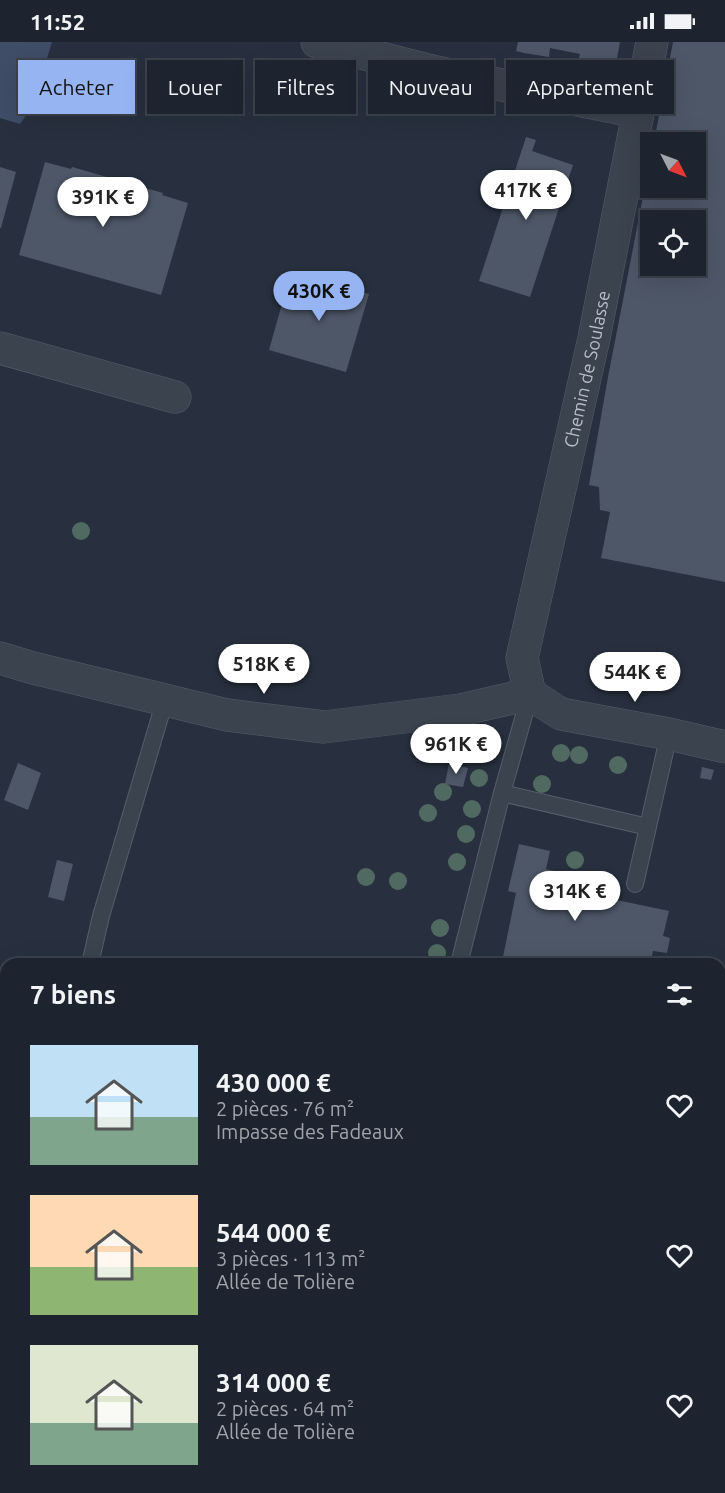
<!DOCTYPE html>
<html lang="fr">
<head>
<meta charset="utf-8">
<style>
  body { margin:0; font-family:Ubuntu,sans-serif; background:#2b303b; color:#f1f3f6; height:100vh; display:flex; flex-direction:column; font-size:22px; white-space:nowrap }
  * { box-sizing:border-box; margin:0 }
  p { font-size:20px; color:#a1a4aa }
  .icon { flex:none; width:33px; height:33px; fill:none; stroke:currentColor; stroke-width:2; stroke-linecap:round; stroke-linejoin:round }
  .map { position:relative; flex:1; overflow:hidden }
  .sheet { position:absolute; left:0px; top:916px; width:726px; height:536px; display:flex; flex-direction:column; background:#1e242f; border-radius:18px 18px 0 0; box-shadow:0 6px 24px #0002,0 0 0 2px #3c414b }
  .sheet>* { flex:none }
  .hud { position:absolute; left:18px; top:18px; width:690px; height:54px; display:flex; gap:12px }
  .needle { width:39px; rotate:132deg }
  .buttons { position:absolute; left:640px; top:90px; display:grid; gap:12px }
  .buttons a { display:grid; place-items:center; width:66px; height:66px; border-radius:0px; background:#1e242f; box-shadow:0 6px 24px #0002,0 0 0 2px #3c414b; font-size:30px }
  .price { position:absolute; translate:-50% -51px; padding:0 14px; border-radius:21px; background:#fff; color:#222; font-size:20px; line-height:39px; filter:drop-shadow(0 2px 3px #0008) }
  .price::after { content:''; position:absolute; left:50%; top:36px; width:18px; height:14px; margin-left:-9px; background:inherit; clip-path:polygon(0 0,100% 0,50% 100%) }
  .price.on { background:#95b4f1; color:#111 }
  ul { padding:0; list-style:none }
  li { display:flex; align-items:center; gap:18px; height:150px; padding:0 30px }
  li span { display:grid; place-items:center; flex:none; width:168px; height:120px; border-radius:0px; color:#555 }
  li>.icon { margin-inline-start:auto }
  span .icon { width:72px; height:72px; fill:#fffc; stroke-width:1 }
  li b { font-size:26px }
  h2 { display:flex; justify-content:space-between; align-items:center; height:72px; padding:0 30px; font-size:26px }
  .pill { padding:0 21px; border-radius:0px; background:#1e242f; box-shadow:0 6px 24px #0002,0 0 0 2px #3c414b; font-size:21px; line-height:54px }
  .pill.on { background:#95b4f1; color:#111 }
  .status { display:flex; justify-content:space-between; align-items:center; height:42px; padding:0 30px; background:#1e242f; direction:ltr }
  .status svg { height:16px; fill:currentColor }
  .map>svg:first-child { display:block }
  .green { fill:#2b3e41 }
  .water { fill:#3f4d67 }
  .building { fill:#4e5768; fill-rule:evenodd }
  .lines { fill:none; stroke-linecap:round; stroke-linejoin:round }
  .service-casing { stroke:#565e6a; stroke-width:18 }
  .minor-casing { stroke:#565e6a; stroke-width:33 }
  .service { stroke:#3b434f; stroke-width:16 }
  .minor { stroke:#3b434f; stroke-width:32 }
  .rail { stroke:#5e6676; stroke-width:4.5; stroke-dasharray:6 6; stroke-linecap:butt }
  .tree { fill:#506a61 }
  .labels { text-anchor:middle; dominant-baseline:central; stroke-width:6; stroke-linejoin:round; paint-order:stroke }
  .street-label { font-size:18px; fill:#b8beca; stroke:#202735 }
</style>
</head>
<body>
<div class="status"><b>11:52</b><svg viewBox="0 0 49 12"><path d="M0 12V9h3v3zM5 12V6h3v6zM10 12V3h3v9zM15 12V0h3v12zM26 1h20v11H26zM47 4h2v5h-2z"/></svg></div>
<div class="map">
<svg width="725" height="1451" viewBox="0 0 725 1451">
  <rect width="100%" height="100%" fill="#28303f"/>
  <!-- green -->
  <path class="green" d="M0 1372 6 1374V1446H290L310 1451H0Z"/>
  <!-- water -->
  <path class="water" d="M0 0H52L32 65 20 82 0 76Z"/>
  <!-- building -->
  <path class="building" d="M518 0H620L615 27 578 20 580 12 550 6 549 15 524 11 516 9Z
    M673 0H725V540L601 516 610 470 600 468 599 445 589 443 608 335 650 119 651 146H696V100H654ZM651 178H696V224H651Z
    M526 95 536 98 532 109 573 123 530 255 479 239Z
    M45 120 71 127 72 125 163 151 162 153 188 161 161 253 19 213Z
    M0 125 16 130 1 186H0Z
    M291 230 369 252 346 330 269 308Z
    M18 721 41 731 28 768 4 758Z
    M449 721 468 726 463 745 445 742Z
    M702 725 714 728 711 738 700 736Z
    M519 802 550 809 546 827 563 831 558 850 597 858 598 854 669 869 663 894 670 896 667 911 653 909 650 922H499L501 915H503L516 851 508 849Z
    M57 818 73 822 64 859 48 855Z"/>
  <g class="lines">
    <!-- service casing -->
    <g class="service-casing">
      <path id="service" d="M530 652 502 751 648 785
        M635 842 669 692
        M90 922 101 874 165 658
        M459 922 502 751
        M0 1148 6 1141"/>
    </g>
    <!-- minor casing -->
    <g class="minor-casing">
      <g id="minor">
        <path d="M317 0 436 30 638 70"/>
        <path d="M0 306 175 355"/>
        <path d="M0 616 33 626 227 673 324 685 460 668 530 652"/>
        <path id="s1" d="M530 652 522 616 594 296 652 0"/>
        <path d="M530 652 561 672 669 692 725 705"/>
      </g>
    </g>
    <!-- service -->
    <use href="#service" class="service"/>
    <!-- minor -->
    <use href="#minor" class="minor"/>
    <!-- rail -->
    <path class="rail" d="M720 1276 725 1251
      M720 1361 725 1336
      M686 1451 687 1446
      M702 1451 703 1446"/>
  </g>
  <!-- trees -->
  <g class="tree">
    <circle cx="81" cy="489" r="9"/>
    <circle cx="561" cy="711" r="9"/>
    <circle cx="579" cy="713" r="9"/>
    <circle cx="618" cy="723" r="9"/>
    <circle cx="479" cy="736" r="9"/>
    <circle cx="542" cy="742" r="9"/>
    <circle cx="443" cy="750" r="9"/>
    <circle cx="472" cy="767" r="9"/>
    <circle cx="428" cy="771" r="9"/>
    <circle cx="466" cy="792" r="9"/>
    <circle cx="575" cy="818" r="9"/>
    <circle cx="457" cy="820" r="9"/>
    <circle cx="366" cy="835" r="9"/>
    <circle cx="398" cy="839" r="9"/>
    <circle cx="440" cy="886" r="9"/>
    <circle cx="437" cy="911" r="9"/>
  </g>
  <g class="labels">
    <!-- street labels -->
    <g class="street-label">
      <text stroke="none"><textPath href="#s1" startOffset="333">Chemin de Soulasse</textPath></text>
    </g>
  </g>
</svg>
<div class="buttons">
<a><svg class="needle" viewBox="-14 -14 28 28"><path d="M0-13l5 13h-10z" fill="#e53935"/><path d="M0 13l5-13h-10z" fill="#a1a4aa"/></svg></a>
<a><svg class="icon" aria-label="locate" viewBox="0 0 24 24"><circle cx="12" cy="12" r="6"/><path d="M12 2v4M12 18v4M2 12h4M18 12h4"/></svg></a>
</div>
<b class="price" style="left:526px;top:179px">417K €</b>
<b class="price" style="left:103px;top:186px">391K €</b>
<b class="price on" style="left:319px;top:280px">430K €</b>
<b class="price" style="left:264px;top:653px">518K €</b>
<b class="price" style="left:635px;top:661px">544K €</b>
<b class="price" style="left:456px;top:733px">961K €</b>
<b class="price" style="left:575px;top:880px">314K €</b>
<div class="hud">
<a class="pill on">Acheter</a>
<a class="pill">Louer</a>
<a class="pill">Filtres</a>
<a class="pill">Nouveau</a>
<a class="pill">Appartement</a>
</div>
<section class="sheet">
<h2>7 biens<svg class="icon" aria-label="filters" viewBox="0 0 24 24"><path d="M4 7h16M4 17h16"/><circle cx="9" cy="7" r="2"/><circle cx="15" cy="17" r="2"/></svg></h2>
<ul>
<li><span style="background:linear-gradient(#bfe0f5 60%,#7fa58c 0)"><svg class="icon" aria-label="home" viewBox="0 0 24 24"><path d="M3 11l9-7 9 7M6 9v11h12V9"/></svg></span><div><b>430 000 €</b><p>2 pièces · 76 m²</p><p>Impasse des Fadeaux</p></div><svg class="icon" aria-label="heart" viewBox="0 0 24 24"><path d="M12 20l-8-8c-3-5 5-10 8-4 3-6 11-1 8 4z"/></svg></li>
<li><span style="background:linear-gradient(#ffd9b3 60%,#8fb573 0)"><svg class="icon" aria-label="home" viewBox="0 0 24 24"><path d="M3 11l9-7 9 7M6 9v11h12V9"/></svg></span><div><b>544 000 €</b><p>3 pièces · 113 m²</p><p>Allée de Tolière</p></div><svg class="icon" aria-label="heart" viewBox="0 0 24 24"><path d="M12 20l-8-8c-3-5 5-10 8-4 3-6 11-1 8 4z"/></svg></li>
<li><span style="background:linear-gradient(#dfe7d0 65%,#7fa58c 0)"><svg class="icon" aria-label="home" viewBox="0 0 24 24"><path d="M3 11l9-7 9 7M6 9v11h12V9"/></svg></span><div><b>314 000 €</b><p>2 pièces · 64 m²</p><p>Allée de Tolière</p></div><svg class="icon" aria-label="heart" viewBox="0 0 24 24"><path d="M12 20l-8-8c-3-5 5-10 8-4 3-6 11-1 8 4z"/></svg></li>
</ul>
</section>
</div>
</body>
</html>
